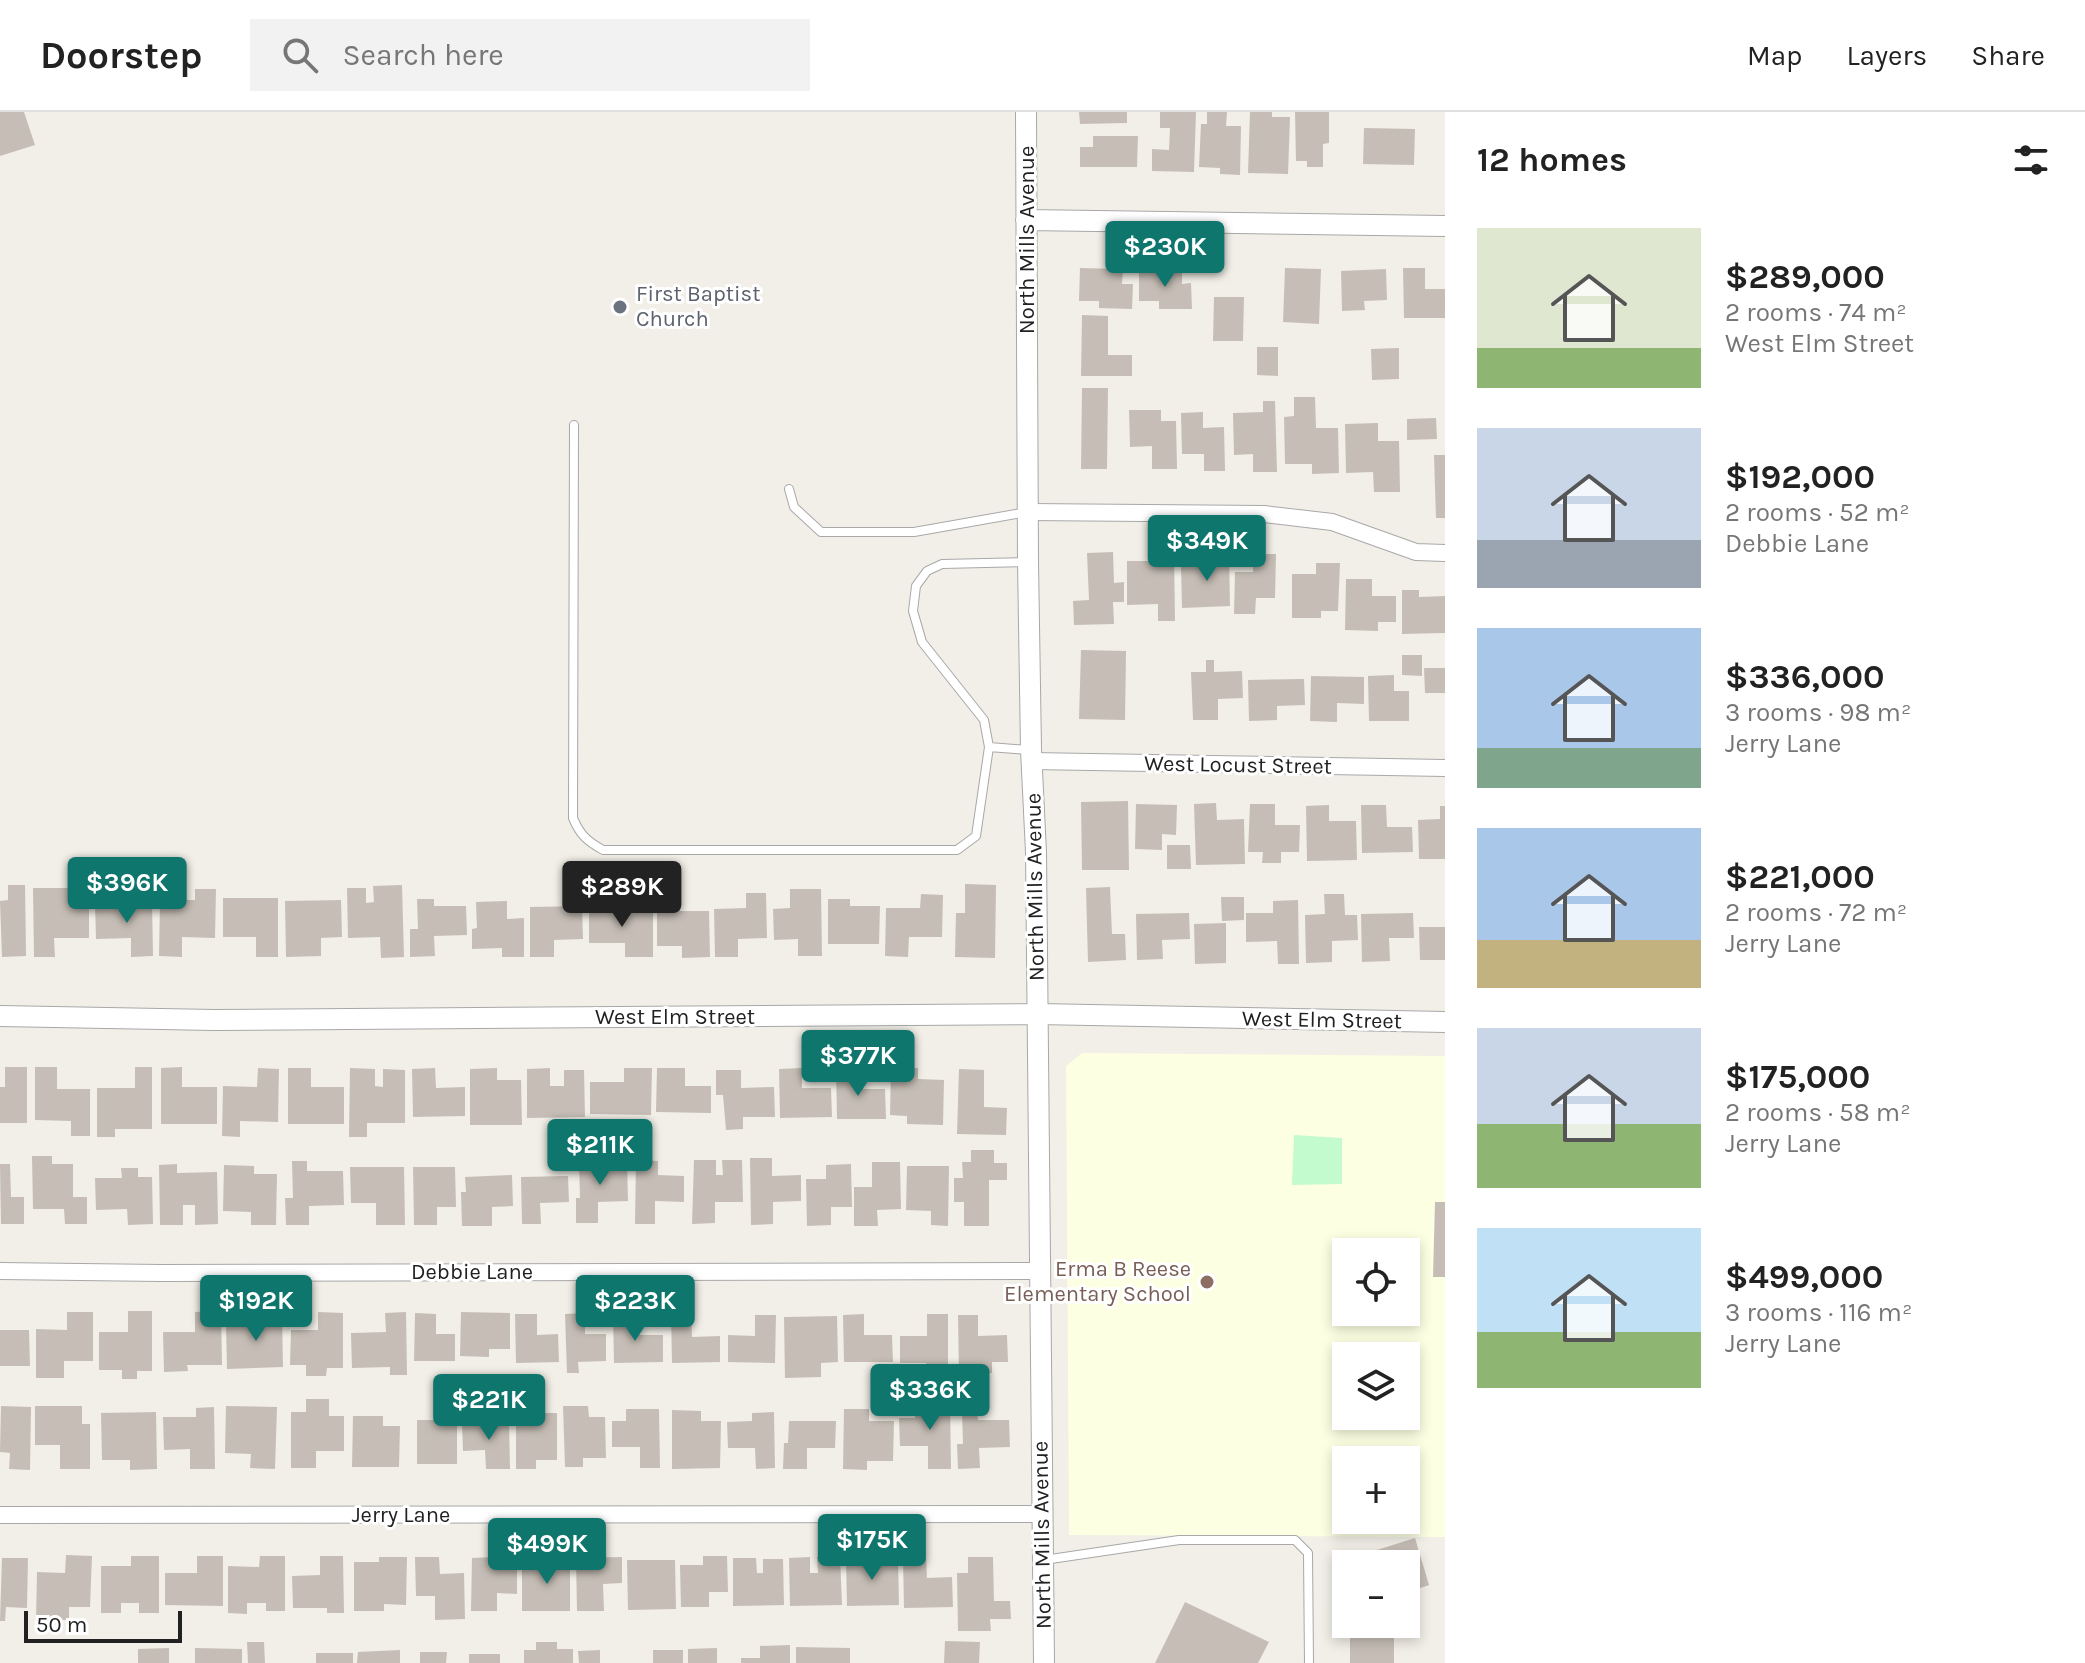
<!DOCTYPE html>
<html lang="en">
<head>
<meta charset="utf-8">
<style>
  body { margin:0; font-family:Karla,sans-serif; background:#f2f2f2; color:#222; height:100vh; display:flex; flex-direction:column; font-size:30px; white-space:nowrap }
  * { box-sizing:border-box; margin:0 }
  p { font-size:26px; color:#767676 }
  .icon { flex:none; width:44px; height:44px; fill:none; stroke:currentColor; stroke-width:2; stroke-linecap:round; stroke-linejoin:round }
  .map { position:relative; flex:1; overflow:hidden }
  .sheet { display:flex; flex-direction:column; background:#fff; width:640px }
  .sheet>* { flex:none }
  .buttons { position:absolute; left:1332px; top:1126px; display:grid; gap:16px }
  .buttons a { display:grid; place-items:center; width:88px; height:88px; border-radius:0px; background:#fff; box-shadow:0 4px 12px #0003; font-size:40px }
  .scale { position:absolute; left:24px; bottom:20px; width:158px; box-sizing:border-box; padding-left:8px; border:4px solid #212121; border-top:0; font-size:22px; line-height:28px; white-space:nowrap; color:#212121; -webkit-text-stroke:6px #fff; paint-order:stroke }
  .price { position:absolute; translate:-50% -68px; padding:0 18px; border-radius:8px; background:#0f766e; color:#fff; font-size:26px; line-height:52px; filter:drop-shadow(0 2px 4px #0008) }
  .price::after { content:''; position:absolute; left:50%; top:48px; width:24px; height:18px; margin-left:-12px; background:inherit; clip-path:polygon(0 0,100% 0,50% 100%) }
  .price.selected { background:#222; color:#fff }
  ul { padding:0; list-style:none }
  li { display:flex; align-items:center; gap:24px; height:200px; padding:0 32px }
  li span { display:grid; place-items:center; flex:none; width:224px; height:160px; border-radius:0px; color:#555 }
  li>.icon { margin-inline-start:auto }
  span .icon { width:96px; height:96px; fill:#fffc; stroke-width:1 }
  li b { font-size:34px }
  h2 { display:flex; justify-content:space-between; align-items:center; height:96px; padding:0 32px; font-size:34px }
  header { display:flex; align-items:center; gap:48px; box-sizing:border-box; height:112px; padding:0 40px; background:#fff; border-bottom:2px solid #e0e0e0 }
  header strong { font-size:38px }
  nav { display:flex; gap:44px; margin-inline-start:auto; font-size:28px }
  .search { width:560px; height:72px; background:#f2f2f2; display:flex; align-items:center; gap:20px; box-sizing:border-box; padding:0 28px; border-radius:0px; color:#767676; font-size:30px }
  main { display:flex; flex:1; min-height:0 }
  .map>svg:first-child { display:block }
  .education { fill:#fcffe2; fill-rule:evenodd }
  .park { fill:#c4fbce }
  .building { fill:#c6beb6 }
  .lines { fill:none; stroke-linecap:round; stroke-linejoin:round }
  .service-casing { stroke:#a8a8a8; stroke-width:10 }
  .minor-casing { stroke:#a8a8a8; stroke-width:18 }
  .tertiary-casing { stroke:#a8a8a8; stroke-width:22 }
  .service { stroke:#fff; stroke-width:8 }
  .minor { stroke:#fff; stroke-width:16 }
  .tertiary { stroke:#fff; stroke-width:20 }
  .worship-dot { fill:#6b7280; stroke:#fff; stroke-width:3 }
  .education-dot { fill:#8d6e63; stroke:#fff; stroke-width:3 }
  .labels { text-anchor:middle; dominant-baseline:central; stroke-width:6; stroke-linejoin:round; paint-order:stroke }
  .street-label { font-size:22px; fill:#212121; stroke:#fff }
  .worship-label { font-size:22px; fill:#5b616d; stroke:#fff; text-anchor:start }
  .education-label { font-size:22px; fill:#785e54; stroke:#fff; text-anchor:end }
</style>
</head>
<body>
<header>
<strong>Doorstep</strong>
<div class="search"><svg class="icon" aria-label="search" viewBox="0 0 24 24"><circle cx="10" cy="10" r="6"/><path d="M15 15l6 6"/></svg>Search here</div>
<nav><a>Map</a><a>Layers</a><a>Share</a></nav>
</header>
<main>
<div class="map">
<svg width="1445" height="1551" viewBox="0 0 1445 1551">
  <rect width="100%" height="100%" fill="#f1efe7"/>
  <!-- education -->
  <path class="education" d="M1082 941 1445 944V1425L1069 1423 1066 954ZM1346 1140H1406V1200H1346ZM1346 1244H1406V1304H1346ZM1346 1348H1406V1408H1346Z"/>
  <!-- park -->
  <path class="park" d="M1294 1023 1342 1026V1072L1292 1073Z"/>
  <!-- building -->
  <path class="building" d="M0 0H24L35 33 0 44Z
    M1079 0H1127V11L1080 12Z
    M1160 0H1196L1194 60 1152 59V37L1169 38 1170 16H1160Z
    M1207 0H1227L1226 14H1241L1240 63 1220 62V56L1199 55 1201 12H1207Z
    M1250 0H1272V5H1290L1288 62 1248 61Z
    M1295 0H1329V31L1323 32V55H1307V49H1296Z
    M1364 16 1415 17 1414 53 1363 52Z
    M1093 24H1138L1137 55H1080V35H1093Z
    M1080 156 1123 157 1122 172H1133L1132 197 1099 196V189H1079Z
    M1285 156 1321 157 1319 212 1283 210Z
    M1403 156H1425V177H1445V206H1404Z
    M1386 157 1387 188 1364 189 1365 198 1342 199 1341 159Z
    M1182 158V172L1191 171 1192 197H1159V189H1139V159Z
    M1214 185H1244L1243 229H1213Z
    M1082 203 1108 204V243H1132V264H1081Z
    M1257 235H1278V264L1257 263Z
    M1399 236V267L1372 268 1371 237Z
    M1082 276H1108L1107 357H1081Z
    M1294 285H1315L1316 316H1338L1339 361 1312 362V352H1285L1284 305 1294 304Z
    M1263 289H1275L1277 360H1253V342L1234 343 1233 301 1263 300Z
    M1129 298H1161V309H1176L1177 357H1152V334L1130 335Z
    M1203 300V316L1224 315 1225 359H1204V342H1182L1181 301Z
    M1436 306 1437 327 1407 328V307Z
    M1378 311V329H1399L1400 380H1374L1373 360 1346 361 1345 312Z
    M1434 343H1445V406H1436Z
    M1113 440 1114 471 1124 470V490H1113L1114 512 1074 513 1073 489 1089 488 1087 441Z
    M1152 441H1174L1175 509H1158V492L1127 493V449H1152Z
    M1229 442 1230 494 1182 496 1181 454H1206V443Z
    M1253 442H1276L1275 486H1256L1255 502H1234L1235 460H1253Z
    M1316 451H1340L1338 499H1321V506H1292V462H1316Z
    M1346 467H1372V484H1396V510H1378V519L1345 518Z
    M1402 478H1419V485L1445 484V521L1402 522Z
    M1081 538 1126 539 1125 608 1079 607Z
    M1402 543H1422V564L1402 563Z
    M1206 548H1214V560L1242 559 1243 586 1218 587V608H1193L1191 560H1206Z
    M1424 556H1445V581H1425Z
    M1394 563V579H1409V609H1369L1368 564Z
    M1311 564 1364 565V592L1337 591V610L1310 609Z
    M1304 567 1305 593 1277 594V608L1249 609 1248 568Z
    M1128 689 1129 758H1082L1081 690Z
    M1216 691 1217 708 1244 707 1245 752 1196 753 1194 692Z
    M1136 692 1177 693 1176 723 1162 722V738L1135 737Z
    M1250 692H1275V713H1300L1299 740H1281V751H1262L1263 740H1248Z
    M1329 693V709H1356L1357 748 1307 749 1306 694Z
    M1361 693H1386L1387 715H1412L1413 740 1362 741Z
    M1440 694H1445V747H1419L1418 708 1440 707Z
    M1167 733H1190L1191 757H1167Z
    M965 772 996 773 995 846 955 845 956 801H965Z
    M8 773H25L26 844 2 845 0 789 8 788Z
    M402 773 404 845 381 846 380 825 348 826 347 776H366V791L374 790 373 774Z
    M1110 775 1112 822H1125L1126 848 1088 850 1086 776Z
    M33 776H89V826H54L55 845H34Z
    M195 777H216L215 826 182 825V845L159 844 160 788H195Z
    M790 777H821L822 844H798V827L774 828 773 797 790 796Z
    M746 781H766L767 826 738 827V845H715L714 797 746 796Z
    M921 782 943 783 942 825H909L908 845 885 844 886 796H920Z
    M1324 782H1344L1345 803H1357L1358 828 1332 829V850L1306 851 1305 803 1325 802Z
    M1221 785H1244V808L1222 809Z
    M223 786H278V845H256V825H223Z
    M417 787H434V794H466L467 823 434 824 435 844 410 845V817H418Z
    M828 787H850V794H880L879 832H828Z
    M341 788 342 825 321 826V844L286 845 285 789Z
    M1298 788 1299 852H1278L1277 829 1246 830V801H1273V789Z
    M507 789V807L524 806V845H502V836L472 837V817L477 816 476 790Z
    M680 789V799H709L710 845 682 846V834H657V790Z
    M152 790 153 844 131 845V826L96 827 95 791Z
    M589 792H611V798L653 799V845H625V831H589Z
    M582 794 583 827 554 828V845H530V795Z
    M1189 801 1190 827 1162 828 1163 847 1137 848 1136 802Z
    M1413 801 1414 826H1389L1390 849 1362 850 1361 802Z
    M1226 811V851L1195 852 1194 812Z
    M1419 815H1445V848H1420Z
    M5 955H27V1011H0V975H5Z
    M35 955H57V977H90V1024H71V1009L35 1008Z
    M135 955H152V1017H115V1025H97V976H135Z
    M182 955V975H217V1012H161V956Z
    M258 956 279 957 278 1010 240 1009V1025L222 1024 223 974 257 975Z
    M288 956H311V975H344V1012H288Z
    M350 956 375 957V974L383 975V957L405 958V1011H367V1025H349Z
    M435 956 436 976 465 975V1004L413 1005 412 957Z
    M497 956V968H521L522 1013H470V957Z
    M550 956V974H564V958H584L585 1005 527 1006V957Z
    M624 956H652L651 1003 590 1002V970H624Z
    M657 956H685V974H711V1001L656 1000Z
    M802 956V976H831L832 1005 780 1006 779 957Z
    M891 956H918V967L944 968 943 1013 907 1012V1004L890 1003Z
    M836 957H860V977H885L886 1007H837Z
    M959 957 984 958V995L1007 996 1006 1023 957 1022Z
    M716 958H741V976L774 975 775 1005H743V1017L726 1018 723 983H716Z
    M971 1038H994V1051H1007V1068H989V1114H964V1090H954V1066H963L962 1050H971Z
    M32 1044H52V1052H73V1085H87V1112H65L64 1097H33Z
    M750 1046H772V1064L801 1063V1089L773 1090V1112L751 1113Z
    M627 1048 628 1089 598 1090V1111H576V1086H580L579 1049Z
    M636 1048 658 1049V1063L684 1064V1090L655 1089V1112H635Z
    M694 1048H716V1063H723L722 1048H742L743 1090H715V1111L692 1112Z
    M292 1049H307V1059H343L344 1093 309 1094V1113H286L285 1086H293Z
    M872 1050H900L901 1097 877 1098 878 1114H854V1075H872Z
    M0 1052H10L11 1085H24V1112H1Z
    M177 1052V1061L217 1060 218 1112 195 1113V1093H183V1113H160L159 1053Z
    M851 1052 852 1095H831V1113L807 1114 806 1067H826V1053Z
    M224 1053 254 1054V1062H277L276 1113H251V1100L223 1099Z
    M907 1054H949L948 1114 931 1113V1099L906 1098Z
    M350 1055H404L405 1113H376V1091H351Z
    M413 1055H455L456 1095H437V1113H414Z
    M121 1056H138V1065H152L153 1112 128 1113 127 1097 96 1098 95 1066H122Z
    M512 1063 513 1094 492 1095V1114H462L461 1080H466L465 1065Z
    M568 1064 569 1090 540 1091 541 1112H522L521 1065Z
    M1435 1090H1445V1165H1433Z
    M128 1199H152V1259H137V1267H122V1258H99V1220H128Z
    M221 1199 222 1253H187L188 1259 164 1260 163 1220H195V1200Z
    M67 1200H93V1249H64V1266H36V1217L67 1218Z
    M318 1200 343 1201V1256H327L326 1264H306V1253H290L291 1218H318Z
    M406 1200 407 1263H390V1255L352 1256 351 1221 386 1220 385 1201Z
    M461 1200 510 1201V1237H489V1245L460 1244Z
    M282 1201 283 1255 227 1257 226 1211H257V1202Z
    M415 1201 436 1202V1222H455V1249H414Z
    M585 1201V1222H606V1249L578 1250 579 1261H567L565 1202Z
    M515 1202H537V1223L558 1222 559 1250 516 1251Z
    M613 1202H633L634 1223H663V1250L614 1251Z
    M671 1202H691L692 1225 720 1224V1250L672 1251Z
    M864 1202V1223H892L893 1250H844L843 1203Z
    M927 1202H948V1261H927L926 1251H900V1224H927Z
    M755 1203H776L775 1251 728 1250V1223L755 1224Z
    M958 1203H978V1224L1007 1223 1008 1250H992V1261L959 1262Z
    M837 1204 838 1250 821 1251V1265L785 1266 784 1205Z
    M0 1218H29L30 1254H0Z
    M306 1287H329V1304H344V1339H316V1356H291V1300H306Z
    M915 1290H950L951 1357H928V1334H900L899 1306H915Z
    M1 1294 31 1295 30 1358 9 1357 10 1341 0 1340Z
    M35 1294H82V1312H90V1357H60V1333H35Z
    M226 1294 277 1295 275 1357 250 1356 251 1342 225 1341Z
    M563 1294H588L589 1305H605L606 1346H583V1355H565Z
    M214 1295 215 1357H190V1337L164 1338 163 1305H196V1296Z
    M626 1297H659L660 1356H640V1335H612V1309H626Z
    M844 1297H869V1309H894L893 1349H867V1358L843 1357Z
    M672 1298 701 1299V1309H721L720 1356 672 1357Z
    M977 1299 978 1308H1009L1010 1335 979 1336 980 1356 958 1357 957 1332H963L962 1300Z
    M156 1300 157 1357 130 1358V1348H102L101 1301Z
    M774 1300 775 1356 756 1357 755 1336H728L727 1310 752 1309V1301Z
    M516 1301H557V1348H536V1357H516Z
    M353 1304H383V1314H400L399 1355H352Z
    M417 1308H457V1352H417Z
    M509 1309 510 1357H486L485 1338 463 1339 462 1310Z
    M789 1309H836L835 1336H807V1357H783L784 1331H788Z
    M1415 1426 1429 1473 1406 1481V1452H1363L1361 1443Z
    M66 1443 92 1444 90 1495H69V1508H36L37 1460 65 1461Z
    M131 1444H159V1501H139V1491H121V1501H101V1454H131Z
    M197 1444H223V1494L165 1493V1461H197Z
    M260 1444H285V1499H266V1491H247V1502L228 1501V1454L259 1455Z
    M320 1444H343L344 1501H327V1496H293L292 1464 320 1463Z
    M703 1444H727L728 1480H709V1495H681L680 1453H703Z
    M379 1445H407L406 1493 384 1492V1499H354V1450H379Z
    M415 1445H439L440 1462 464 1461 465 1507 435 1508V1484H416Z
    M494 1445H517V1482L497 1481V1499H471L472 1446Z
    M545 1445H570V1499H522V1453H545Z
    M622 1445V1471L603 1472 604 1499H577L576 1446Z
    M810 1445V1461H818L817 1445H840L842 1493 790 1494 789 1446Z
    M903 1445H926L927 1466 952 1465 953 1495 904 1496Z
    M968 1445H993L994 1489H1010L1011 1507H990L991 1519H958L957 1461H968Z
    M2 1446H28L27 1496 6 1495 5 1509H0Z
    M733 1446H756L757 1461H763V1447H783L784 1493 733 1494Z
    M846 1446H898L899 1493 847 1494Z
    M627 1448H675L676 1497 628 1498Z
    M1185 1490 1269 1530 1258 1551H1155Z
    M1350 1512 1394 1513V1551H1350Z
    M945 1529 980 1530 979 1551H944Z
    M247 1530H264L265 1551H248Z
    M536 1530H557V1537H573V1551H524V1538H536Z
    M790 1533V1551H741V1546H760V1534Z
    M796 1535 850 1536V1551H796Z
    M169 1536V1551H138V1537Z
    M195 1536 242 1537V1551H195Z
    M717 1536V1551H688V1537Z
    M400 1538V1551H357L358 1540Z
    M600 1538V1551H579L578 1539Z
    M653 1538H683V1551H653Z
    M420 1540H447L446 1551H420Z
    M316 1541H353V1551H316Z
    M469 1542H500V1551H469Z"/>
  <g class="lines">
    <!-- service casing -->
    <g class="service-casing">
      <path id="service" d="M574 313 573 706C580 723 587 729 603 738H957L976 724 989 635 984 608 922 530 913 499 916 474 927 459 942 452 1027 450
        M789 377 794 395 821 420H914L1027 400
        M989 635 1028 638
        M1044 1448 1179 1428H1295L1308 1441 1309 1551"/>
    </g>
    <!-- minor casing -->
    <g class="minor-casing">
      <path id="minor" d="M1028 400 1264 402 1332 410 1416 440 1445 441
        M1031 649 1445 656
        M0 1159 161 1161 1039 1159
        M0 1403 1042 1402"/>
    </g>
    <!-- tertiary casing -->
    <g class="tertiary-casing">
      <path id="tertiary" d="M1026 0 1028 450 1031 638 1036 740 1044 1551
        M1026 108 1445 114
        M0 904 214 908 1038 902 1445 910"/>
    </g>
    <!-- service -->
    <use href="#service" class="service"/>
    <!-- minor -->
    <use href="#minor" class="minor"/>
    <!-- tertiary -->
    <use href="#tertiary" class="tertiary"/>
  </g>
  <!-- markers -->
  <circle class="worship-dot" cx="620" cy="195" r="8"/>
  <circle class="education-dot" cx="1207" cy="1170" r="8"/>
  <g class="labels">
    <!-- street labels -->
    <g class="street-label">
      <text transform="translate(1027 128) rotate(-90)">North Mills Avenue</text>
      <text transform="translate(1238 653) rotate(1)">West Locust Street</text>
      <text transform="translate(1035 775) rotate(-91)">North Mills Avenue</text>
      <text x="675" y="905">West Elm Street</text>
      <text transform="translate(1322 908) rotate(1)">West Elm Street</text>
      <text x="472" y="1160">Debbie Lane</text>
      <text x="401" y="1403">Jerry Lane</text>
      <text transform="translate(1042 1423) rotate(-91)">North Mills Avenue</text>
    </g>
    <!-- worship labels -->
    <g class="worship-label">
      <text x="636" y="182">First Baptist<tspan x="636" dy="25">Church</tspan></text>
    </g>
    <!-- education labels -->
    <g class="education-label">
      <text x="1191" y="1157">Erma B Reese<tspan x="1191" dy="25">Elementary School</tspan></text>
    </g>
  </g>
</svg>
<div class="buttons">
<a><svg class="icon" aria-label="locate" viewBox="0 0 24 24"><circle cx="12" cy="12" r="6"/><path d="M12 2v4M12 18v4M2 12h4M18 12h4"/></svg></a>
<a><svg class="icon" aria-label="layers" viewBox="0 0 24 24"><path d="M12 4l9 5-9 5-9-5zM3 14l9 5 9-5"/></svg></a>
<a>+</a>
<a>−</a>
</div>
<div class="scale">50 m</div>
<b class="price" style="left:1165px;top:177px">$230K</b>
<b class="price" style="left:1207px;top:471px">$349K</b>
<b class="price" style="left:127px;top:813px">$396K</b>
<b class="price selected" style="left:622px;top:817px">$289K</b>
<b class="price" style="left:858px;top:986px">$377K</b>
<b class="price" style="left:600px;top:1075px">$211K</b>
<b class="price" style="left:256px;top:1231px">$192K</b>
<b class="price" style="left:635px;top:1231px">$223K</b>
<b class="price" style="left:930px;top:1320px">$336K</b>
<b class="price" style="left:489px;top:1330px">$221K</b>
<b class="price" style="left:872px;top:1470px">$175K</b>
<b class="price" style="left:547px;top:1474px">$499K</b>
</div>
<section class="sheet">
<h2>12 homes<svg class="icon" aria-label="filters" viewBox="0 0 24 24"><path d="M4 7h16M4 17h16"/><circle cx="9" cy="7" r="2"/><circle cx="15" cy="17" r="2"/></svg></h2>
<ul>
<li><span style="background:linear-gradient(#dfe7d0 75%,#8fb573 0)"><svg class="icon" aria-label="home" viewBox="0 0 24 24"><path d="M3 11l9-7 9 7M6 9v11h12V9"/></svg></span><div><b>$289,000</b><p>2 rooms · 74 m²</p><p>West Elm Street</p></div></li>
<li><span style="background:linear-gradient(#c9d6e8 70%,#9aa5b1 0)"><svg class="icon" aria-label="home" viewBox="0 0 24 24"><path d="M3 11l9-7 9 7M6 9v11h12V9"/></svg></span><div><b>$192,000</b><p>2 rooms · 52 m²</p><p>Debbie Lane</p></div></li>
<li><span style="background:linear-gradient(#a9c7e8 75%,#7fa58c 0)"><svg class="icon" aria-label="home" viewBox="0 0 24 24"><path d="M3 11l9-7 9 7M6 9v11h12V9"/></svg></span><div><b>$336,000</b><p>3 rooms · 98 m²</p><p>Jerry Lane</p></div></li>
<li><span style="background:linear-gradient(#a9c7e8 70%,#c2b280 0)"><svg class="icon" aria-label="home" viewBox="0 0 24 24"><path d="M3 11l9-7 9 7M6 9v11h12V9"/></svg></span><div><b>$221,000</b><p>2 rooms · 72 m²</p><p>Jerry Lane</p></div></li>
<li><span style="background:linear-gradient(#c9d6e8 60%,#8fb573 0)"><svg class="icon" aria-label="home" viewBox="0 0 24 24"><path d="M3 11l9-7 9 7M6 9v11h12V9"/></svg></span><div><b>$175,000</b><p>2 rooms · 58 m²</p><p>Jerry Lane</p></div></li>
<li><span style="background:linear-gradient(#bfe0f5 65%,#8fb573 0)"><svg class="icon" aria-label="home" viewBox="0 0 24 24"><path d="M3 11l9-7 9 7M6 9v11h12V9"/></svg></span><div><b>$499,000</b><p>3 rooms · 116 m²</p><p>Jerry Lane</p></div></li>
</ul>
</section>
</main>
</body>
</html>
